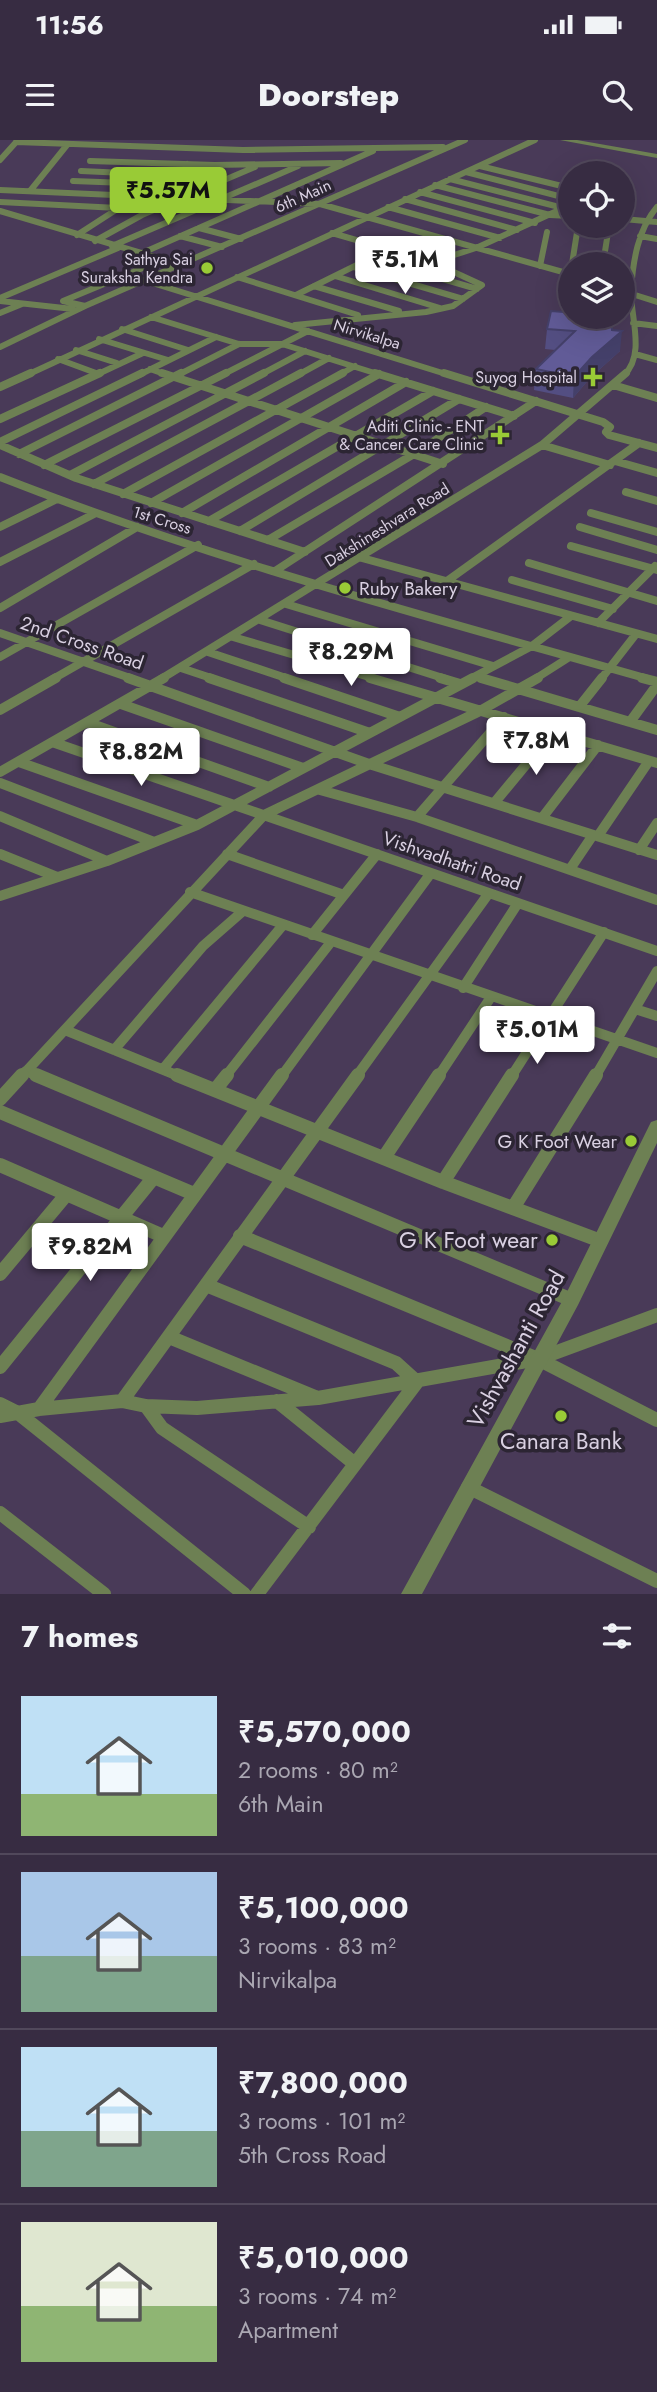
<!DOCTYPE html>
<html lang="en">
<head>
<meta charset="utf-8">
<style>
  body { margin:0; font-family:Jost,sans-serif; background:#42384d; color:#f1f3f6; height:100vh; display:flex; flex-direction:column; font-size:26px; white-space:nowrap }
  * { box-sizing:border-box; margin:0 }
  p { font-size:23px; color:#aaa7b2 }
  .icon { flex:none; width:38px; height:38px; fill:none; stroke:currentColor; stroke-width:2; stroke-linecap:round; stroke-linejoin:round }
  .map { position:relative; height:1454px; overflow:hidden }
  .side { display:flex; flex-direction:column; background:#372c42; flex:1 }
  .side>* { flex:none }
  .buttons { position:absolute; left:558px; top:21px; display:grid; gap:14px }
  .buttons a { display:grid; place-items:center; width:77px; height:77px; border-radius:50%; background:#372c42; box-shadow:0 7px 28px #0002,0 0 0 2px #51485b; font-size:35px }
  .price { position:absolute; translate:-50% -60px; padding:0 16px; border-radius:7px; background:#fff; color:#222; font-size:23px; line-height:46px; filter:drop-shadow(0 2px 4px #0008) }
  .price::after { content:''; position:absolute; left:50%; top:42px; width:21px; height:16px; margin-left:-10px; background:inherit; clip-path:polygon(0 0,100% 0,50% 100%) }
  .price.current { background:#99cb36; color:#111 }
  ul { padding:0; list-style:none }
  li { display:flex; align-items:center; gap:21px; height:175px; padding:0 21px }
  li+li { border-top:2px solid #51485b }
  li span { display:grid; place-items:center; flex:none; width:196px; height:140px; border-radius:0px; color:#555 }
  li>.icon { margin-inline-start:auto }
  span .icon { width:84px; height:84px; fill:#fffc; stroke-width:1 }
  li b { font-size:30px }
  h2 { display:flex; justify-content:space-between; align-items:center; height:84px; padding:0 21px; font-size:30px }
  .status { display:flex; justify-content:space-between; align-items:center; height:49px; padding:0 35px; background:#372c42; direction:ltr }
  .status svg { height:19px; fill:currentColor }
  header { display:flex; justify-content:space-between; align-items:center; height:91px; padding:0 21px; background:#372c42; font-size:32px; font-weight:800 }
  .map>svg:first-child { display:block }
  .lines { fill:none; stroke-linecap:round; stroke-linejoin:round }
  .minor-far3 { stroke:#6d8053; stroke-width:6 }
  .minor-far2 { stroke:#6d8053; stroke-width:8 }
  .minor-far1 { stroke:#6d8053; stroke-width:10 }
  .minor { stroke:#6d8053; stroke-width:14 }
  .tertiary { fill:#6d8053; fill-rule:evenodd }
  .wall { fill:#534e82 }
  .shaded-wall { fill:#44406a }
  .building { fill:#615b97; stroke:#44406a; stroke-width:2 }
  .poi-dot { fill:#99cb36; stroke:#2c2533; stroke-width:2.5 }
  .labels { text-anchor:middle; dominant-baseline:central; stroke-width:7; stroke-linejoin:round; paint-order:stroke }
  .far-street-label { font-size:16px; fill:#d9d0e2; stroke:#2c2533 }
  .far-poi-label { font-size:16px; fill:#d9d0e2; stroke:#2c2533; text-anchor:end }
  .poi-label { font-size:19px; fill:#d9d0e2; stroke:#2c2533; text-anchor:start }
  .street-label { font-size:19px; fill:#d9d0e2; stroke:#2c2533 }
  .near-poi-label { font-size:23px; fill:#d9d0e2; stroke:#2c2533; text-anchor:end }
  .near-street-label { font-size:23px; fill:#d9d0e2; stroke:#2c2533 }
</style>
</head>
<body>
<div class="status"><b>11:56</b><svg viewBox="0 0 49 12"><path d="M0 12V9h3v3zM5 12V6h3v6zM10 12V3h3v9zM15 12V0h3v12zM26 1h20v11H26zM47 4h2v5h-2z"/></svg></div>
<header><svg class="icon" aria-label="menu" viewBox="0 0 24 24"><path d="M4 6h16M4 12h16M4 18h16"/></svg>Doorstep<svg class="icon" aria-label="search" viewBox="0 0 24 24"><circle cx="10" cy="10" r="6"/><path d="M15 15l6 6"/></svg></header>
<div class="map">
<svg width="657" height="1454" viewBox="0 0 657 1454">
  <rect width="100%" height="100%" fill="#493a58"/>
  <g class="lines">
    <!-- minor-far3 -->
    <path class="minor-far3" d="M16 2 243 10 443 7
      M0 20 18 0
      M90 21 215 25 341 23
      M480 26 570 48
      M81 31 169 35
      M466 32 570 59
      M450 39 563 68
      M73 41 153 44
      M435 45 550 75 570 76
      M0 50 320 64 570 134
      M30 51 67 5
      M420 52 535 83
      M405 59 517 90
      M0 62 118 68
      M388 67 500 98
      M0 71 182 125
      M623 79 657 82
      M199 88 241 99
      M77 95 187 24
      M180 96 222 107
      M640 96 657 99
      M95 101 142 75 255 27
      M112 106 298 26
      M140 114 373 11
      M371 118 477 149
      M432 122 476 108 570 65
      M572 124 578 86
      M603 124 609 86
      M540 126 547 92
      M354 127 463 159
      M335 136 440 168
      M237 137 358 175
      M146 141 449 235
      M314 146 399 171
      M632 154 657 162
      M296 155 377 115
      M0 158 118 108
      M0 161 73 169
      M85 166 63 161 162 120
      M0 173 22 164
      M151 177 239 204H282L381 235
      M633 183 657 186
      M295 185 426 172 453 166 482 145 432 122 332 93
      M122 189 188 210
      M99 199 168 220
      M0 207 85 166 465 0
      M76 210 117 223
      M635 214 657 220
      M58 219 96 233
      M150 229 167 235
      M27 235 535 0
      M96 235 143 213
      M139 235 216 197
      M178 235 239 204
      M222 235 308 191
      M260 235 305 211
      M298 235 329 218
      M339 235 355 226
      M624 235C646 215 630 175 631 150 633 121 638 89 657 67"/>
    <!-- minor-far2 -->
    <path class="minor-far2" d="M162 233 443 324
      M375 233 514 276
      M444 233 603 282 610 287 606 292 609 295 657 308
      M613 245 657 258
      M0 247 31 233
      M0 279 100 233
      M0 302 142 233
      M0 305 76 338 305 412
      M542 305 610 325
      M19 314 181 233
      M615 321 657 333
      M44 325 226 233
      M70 335 264 233
      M0 337C211 420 430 477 648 539
      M94 344 301 233
      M626 352 657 361
      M123 354 343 233
      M151 363 379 234
      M182 373 406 242
      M591 373 657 392
      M209 381 433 251
      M0 387 55 360
      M580 387 657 410
      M240 391 459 259
      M268 400 414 314 486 267
      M571 406 657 430
      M362 418 657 499
      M0 422 94 374
      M529 423 657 461
      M275 431 536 261
      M512 440 613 469
      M447 441 639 303
      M286 464 493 526
      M0 468 137 387
      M260 480 446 539
      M598 483 655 426
      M0 493 133 539
      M233 497 376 539
      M208 512 289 539
      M0 517 198 405
      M181 528 214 539
      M476 536 487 539
      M53 539 254 424
      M161 539 542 305 626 233
      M470 539 532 506 571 476
      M535 539 568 518
      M601 539 636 494"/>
    <!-- minor-far1 -->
    <path class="minor-far1" d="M128 538 369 624 657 715
      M209 538 367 592
      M284 538 397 576
      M370 538 657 623
      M440 538 460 544
      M481 538 657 590
      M642 538 657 542
      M121 564 303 628
      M579 567 602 538
      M0 570 56 538
      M630 582 657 545
      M89 583 269 647
      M55 603 657 811
      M19 622 197 685
      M0 632 164 538
      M0 643 154 702
      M320 650 417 677 657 760
      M495 662 553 592
      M0 676 107 721
      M417 677 504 577
      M542 678 598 605
      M598 696 649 621
      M639 710 657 683
      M0 714 57 737
      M227 714 344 755
      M570 729 593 695
      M190 752 657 913
      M0 756 107 721 197 685 473 538
      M312 795 377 714
      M463 848 518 763
      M635 869 657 876
      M65 890 181 937
      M114 910 203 806 243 771
      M163 929 283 785
      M26 931 40 937
      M21 937 264 675 478 572 538 538
      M225 937 331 802
      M281 937 431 733
      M356 937 489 753
      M438 937 491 857
      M511 937 604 792
      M595 937 657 831"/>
    <!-- minor -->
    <path class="minor" d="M36 935 572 1160
      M177 935 443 1042 601 1101
      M215 950 227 935
      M0 959 22 935
      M0 972 194 1054
      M385 1016 439 935
      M0 1025 163 1096
      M443 1042 512 935
      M513 1068 596 935
      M240 1096 538 1219 657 1280
      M0 1134 66 1055
      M206 1145 396 1223 417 1242 257 1454
      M169 1197 315 1257
      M0 1227 154 1037
      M122 1261 358 935
      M277 1261 355 1324
      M0 1264 18 1273 244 1454
      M146 1266 162 1288 309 1387
      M39 1269 282 935
      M0 1276 39 1269 122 1261 146 1266 197 1268 318 1258 538 1219 657 1175
      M468 1347 657 1441
      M0 1373 104 1454"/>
    <!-- tertiary -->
    <path class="tertiary" d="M560 0H577L657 14V18Z
      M657 980V1003L578 1165 422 1454H401L565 1156 649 986 651 982Z"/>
  </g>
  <!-- wall -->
  <path class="wall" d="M547 189 612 190 620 211 590 238 573 258 534 250 536 229 555 210 545 209Z"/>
  <!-- shaded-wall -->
  <path class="shaded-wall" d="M622 191 620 211 590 238 573 258 574 237 592 217Z"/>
  <!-- building -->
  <path class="building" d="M564 164 570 165V177H611L612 190 622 191 592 217 574 237 536 229 575 191 547 189 551 171 563 172Z"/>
  <!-- markers -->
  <g class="poi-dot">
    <circle cx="207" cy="128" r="7"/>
    <path d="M589.5 226.5h7v7h7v7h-7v7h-7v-7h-7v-7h7z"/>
    <path d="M496.5 284.5h7v7h7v7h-7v7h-7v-7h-7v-7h7z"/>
    <circle cx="345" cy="448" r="7"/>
    <circle cx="631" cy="1001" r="7"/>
    <circle cx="552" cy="1100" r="7"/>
    <circle cx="561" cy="1276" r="7"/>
  </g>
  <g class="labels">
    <!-- far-street labels -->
    <g class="far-street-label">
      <text transform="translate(303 56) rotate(-24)">6th Main</text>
      <text transform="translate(367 194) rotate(17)">Nirvikalpa</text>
      <text transform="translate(162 380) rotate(17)">1st Cross</text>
      <text transform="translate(387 385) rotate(-32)">Dakshineshvara Road</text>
    </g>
    <!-- far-poi labels -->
    <g class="far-poi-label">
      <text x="193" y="119">Sathya Sai<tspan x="193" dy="18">Suraksha Kendra</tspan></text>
      <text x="577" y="237">Suyog Hospital</text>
      <text x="484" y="286">Aditi Clinic - ENT<tspan x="484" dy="18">&amp; Cancer Care Clinic</tspan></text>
    </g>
    <!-- poi labels -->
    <g class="poi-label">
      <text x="359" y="448">Ruby Bakery</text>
      <text x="617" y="1001" text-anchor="end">G K Foot Wear</text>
    </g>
    <!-- street labels -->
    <g class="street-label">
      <text transform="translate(82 503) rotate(19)">2nd Cross Road</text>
      <text transform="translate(452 721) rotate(19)">Vishvadhatri Road</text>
    </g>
    <!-- near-poi labels -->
    <g class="near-poi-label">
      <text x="538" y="1100">G K Foot wear</text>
      <text x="561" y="1301" text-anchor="middle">Canara Bank</text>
    </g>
    <!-- near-street labels -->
    <g class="near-street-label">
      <text transform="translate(516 1209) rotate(-61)">Vishvashanti Road</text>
    </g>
  </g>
</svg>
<div class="buttons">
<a><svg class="icon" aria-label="locate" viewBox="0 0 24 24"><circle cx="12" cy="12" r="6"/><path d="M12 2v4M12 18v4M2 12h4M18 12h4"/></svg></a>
<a><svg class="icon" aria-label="layers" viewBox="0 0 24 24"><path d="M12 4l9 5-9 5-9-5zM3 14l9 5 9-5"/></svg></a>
</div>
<b class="price current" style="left:168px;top:87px">₹5.57M</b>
<b class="price" style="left:405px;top:156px">₹5.1M</b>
<b class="price" style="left:351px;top:548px">₹8.29M</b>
<b class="price" style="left:536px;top:637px">₹7.8M</b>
<b class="price" style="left:141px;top:648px">₹8.82M</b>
<b class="price" style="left:537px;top:926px">₹5.01M</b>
<b class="price" style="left:90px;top:1143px">₹9.82M</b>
</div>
<section class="side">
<h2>7 homes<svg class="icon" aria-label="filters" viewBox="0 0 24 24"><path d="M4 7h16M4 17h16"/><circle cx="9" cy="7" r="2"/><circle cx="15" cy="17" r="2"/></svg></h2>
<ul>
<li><span style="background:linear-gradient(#bfe0f5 70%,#8fb573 0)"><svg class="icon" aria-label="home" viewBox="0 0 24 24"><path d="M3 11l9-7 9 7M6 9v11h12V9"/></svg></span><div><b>₹5,570,000</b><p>2 rooms · 80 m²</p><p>6th Main</p></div></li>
<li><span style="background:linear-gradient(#a9c7e8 60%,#7fa58c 0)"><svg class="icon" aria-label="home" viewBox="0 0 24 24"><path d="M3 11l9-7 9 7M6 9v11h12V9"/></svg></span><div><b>₹5,100,000</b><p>3 rooms · 83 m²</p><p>Nirvikalpa</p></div></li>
<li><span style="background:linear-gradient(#bfe0f5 60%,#7fa58c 0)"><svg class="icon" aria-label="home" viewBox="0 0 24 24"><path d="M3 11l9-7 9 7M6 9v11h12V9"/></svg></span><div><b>₹7,800,000</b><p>3 rooms · 101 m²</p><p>5th Cross Road</p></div></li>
<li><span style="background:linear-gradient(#dfe7d0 60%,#8fb573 0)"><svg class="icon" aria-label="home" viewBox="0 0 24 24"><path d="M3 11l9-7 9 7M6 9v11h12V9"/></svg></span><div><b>₹5,010,000</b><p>3 rooms · 74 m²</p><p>Apartment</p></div></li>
</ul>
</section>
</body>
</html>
